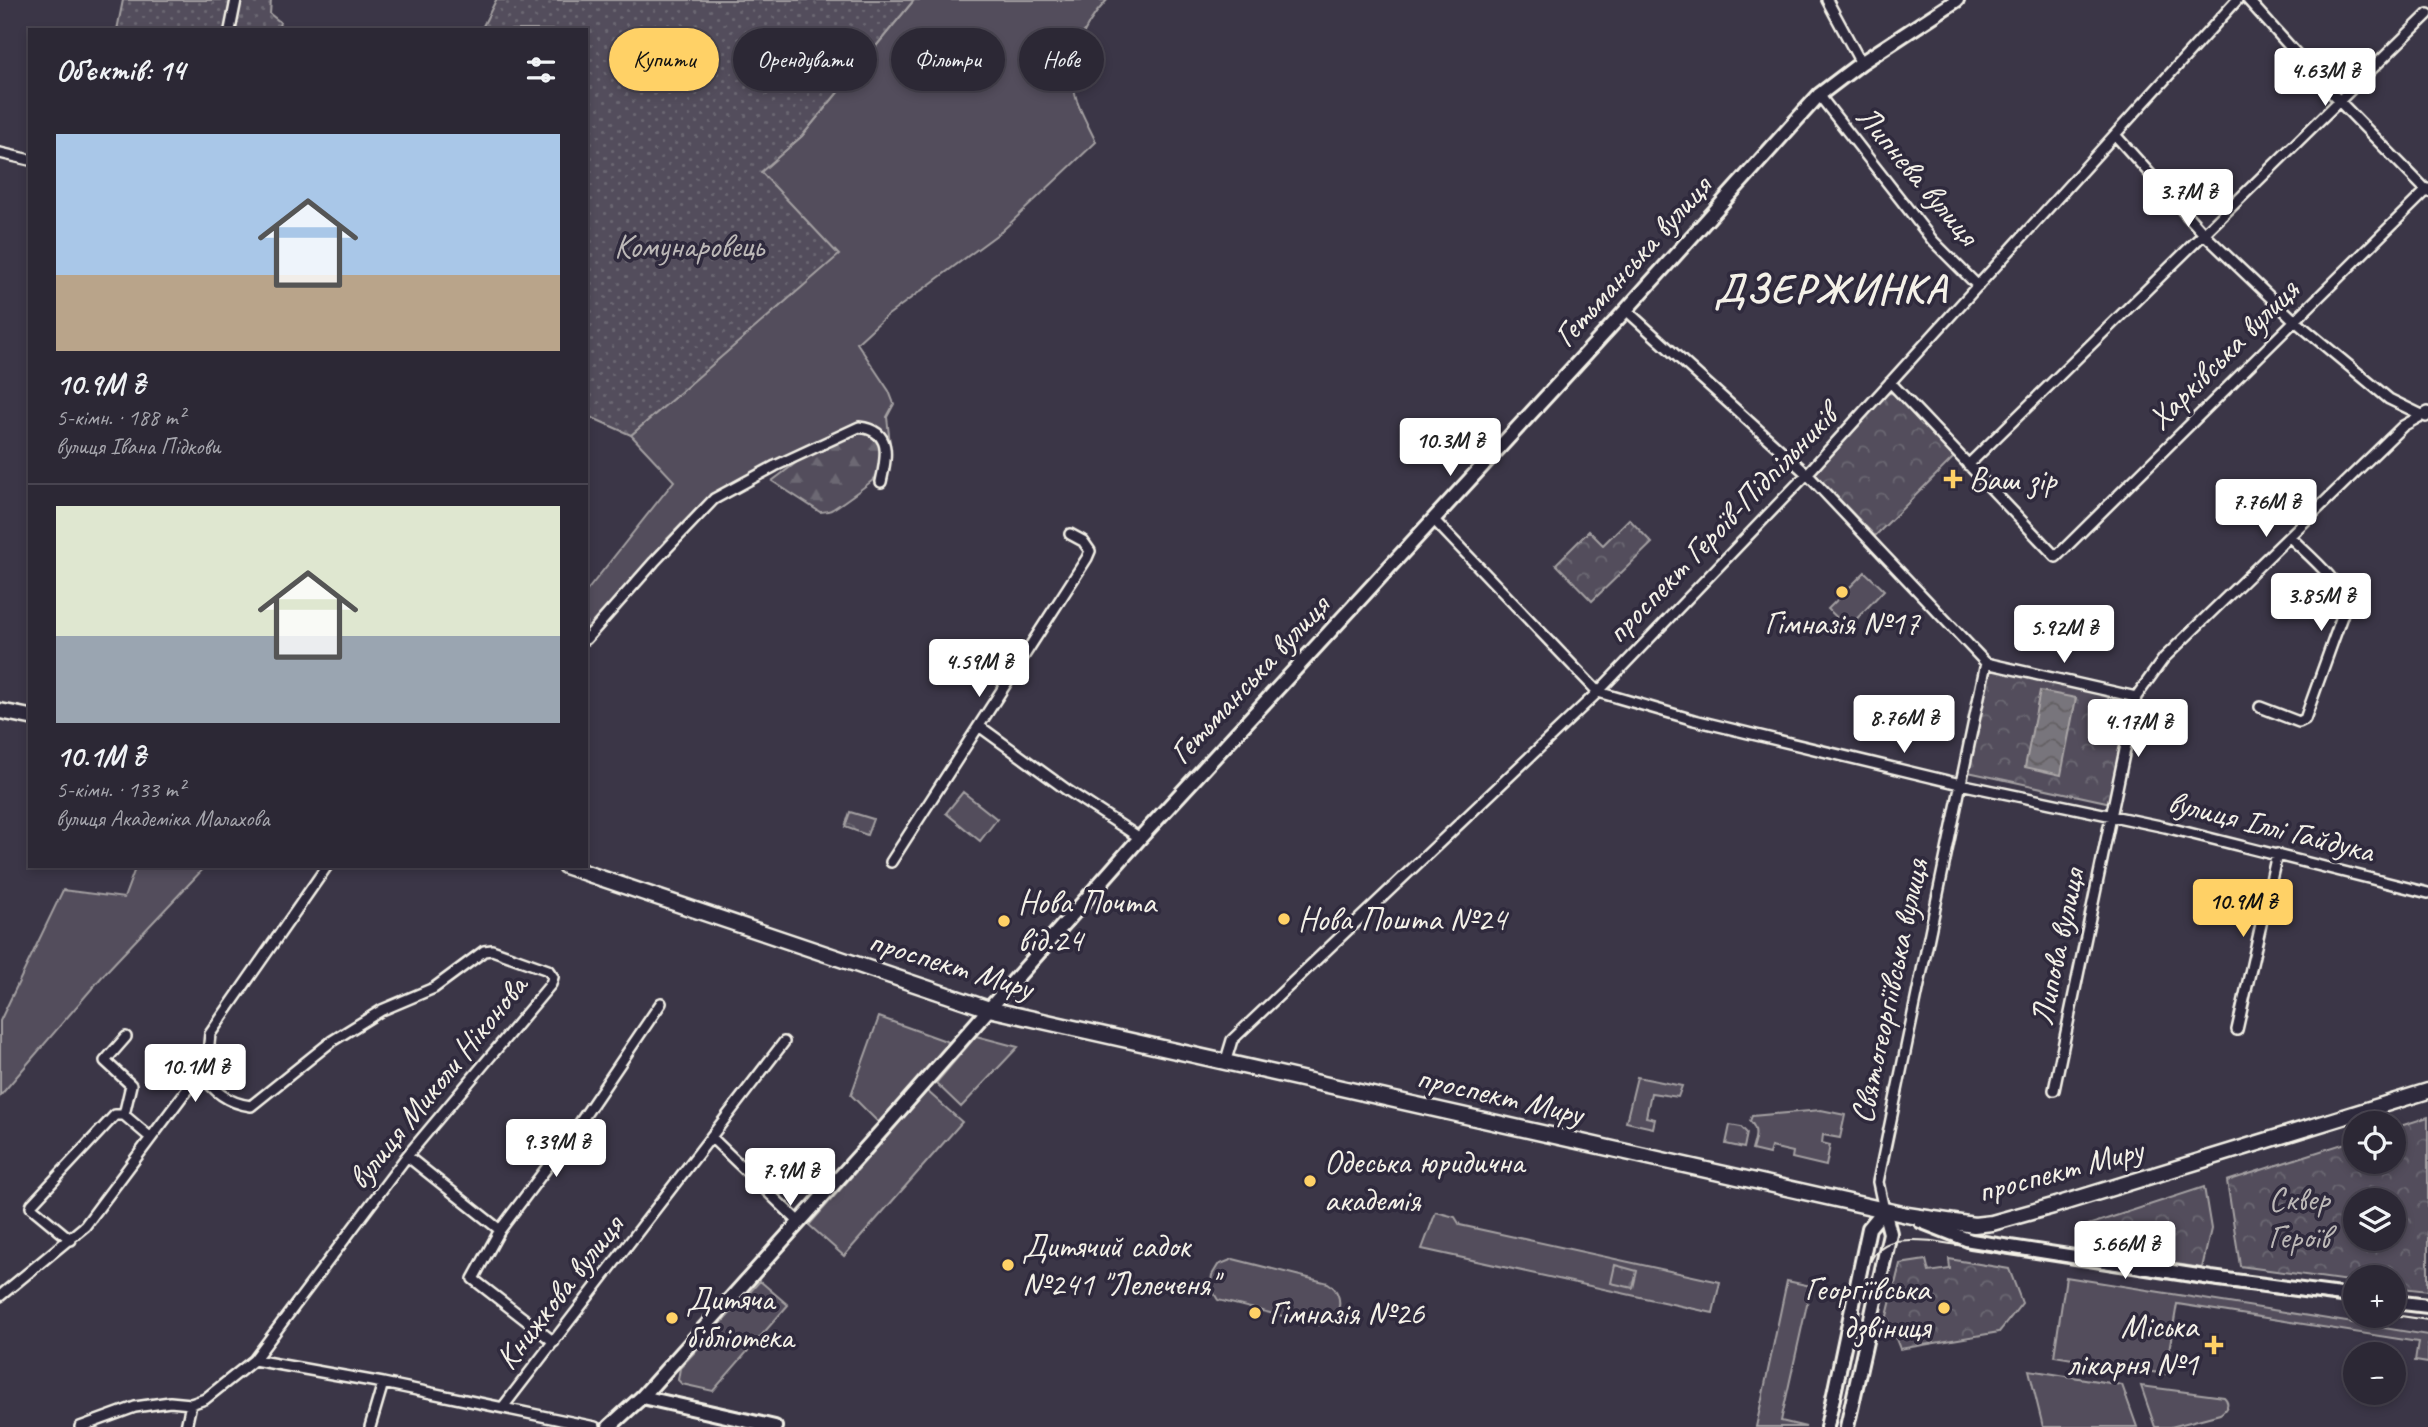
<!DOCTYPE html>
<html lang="uk">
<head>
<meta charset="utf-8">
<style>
  body { margin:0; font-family:Caveat,sans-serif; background:#383441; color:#f1f3f6; height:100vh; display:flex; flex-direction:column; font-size:26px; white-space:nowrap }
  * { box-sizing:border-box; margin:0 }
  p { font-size:23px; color:#a6a6ad }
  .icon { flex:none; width:38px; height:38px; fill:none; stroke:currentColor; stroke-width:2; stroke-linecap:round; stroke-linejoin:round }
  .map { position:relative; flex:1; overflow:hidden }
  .drawer { position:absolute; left:28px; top:28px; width:560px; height:840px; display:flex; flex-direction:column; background:#2c2835; border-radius:0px; box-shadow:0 4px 10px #0003,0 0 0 2px #484450 }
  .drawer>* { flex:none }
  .banner { position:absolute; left:609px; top:28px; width:665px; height:63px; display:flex; gap:14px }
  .fabs { position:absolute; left:2343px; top:1111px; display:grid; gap:14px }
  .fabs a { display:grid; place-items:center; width:63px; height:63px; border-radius:50%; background:#2c2835; box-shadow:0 4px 10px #0003,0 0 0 2px #484450; font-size:35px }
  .price { position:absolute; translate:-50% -60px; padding:0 16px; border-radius:7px; background:#fff; color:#222; font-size:23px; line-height:46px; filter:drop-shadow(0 2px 4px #0008) }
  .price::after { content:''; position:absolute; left:50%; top:42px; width:21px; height:16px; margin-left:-10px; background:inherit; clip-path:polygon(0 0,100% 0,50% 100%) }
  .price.on { background:#ffd166; color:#111 }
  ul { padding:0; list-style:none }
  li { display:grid; align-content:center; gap:14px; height:371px; padding:0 28px }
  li+li { border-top:2px solid #484450 }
  li span { display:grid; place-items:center; height:217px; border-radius:0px; color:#555 }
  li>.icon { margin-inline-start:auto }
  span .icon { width:126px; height:126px; fill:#fffc; stroke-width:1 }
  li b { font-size:30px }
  h2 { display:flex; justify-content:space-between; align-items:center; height:84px; padding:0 28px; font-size:30px }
  .tag { padding:0 24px; border-radius:32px; background:#2c2835; box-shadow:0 4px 10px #0003,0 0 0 2px #484450; font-size:24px; line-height:63px }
  .tag.on { background:#ffd166; color:#111 }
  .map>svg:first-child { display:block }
  .grass { fill:#534e5c; stroke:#a4a0a2; stroke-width:2 }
  .forest { fill:url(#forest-firs); stroke:#a4a0a2; stroke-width:2 }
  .park { fill:url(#park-crowns); stroke:#a4a0a2; stroke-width:2; fill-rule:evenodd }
  .garden { fill:url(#garden-dots); stroke:#a4a0a2; stroke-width:2 }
  .water { fill:url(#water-waves); stroke:#aaa6a7; stroke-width:2 }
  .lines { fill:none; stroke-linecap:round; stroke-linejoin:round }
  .street-casing { stroke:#f4f1e8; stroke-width:14 }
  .secondary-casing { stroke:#f4f1e8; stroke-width:18 }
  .primary-casing { stroke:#f4f1e8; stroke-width:19 }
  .street { stroke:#2f2a3d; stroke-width:9 }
  .secondary { stroke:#2f2a3d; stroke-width:12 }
  .primary { stroke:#2f2a3d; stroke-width:14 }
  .tram { stroke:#f4f1e8; stroke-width:2 }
  .poi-dot { fill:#ffd166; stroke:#2f2a3d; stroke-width:2.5 }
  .labels { text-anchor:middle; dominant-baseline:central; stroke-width:7; stroke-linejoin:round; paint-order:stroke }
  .street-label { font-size:33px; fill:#f4f1e8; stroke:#2f2a3d }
  .park-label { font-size:33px; fill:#bcb8b7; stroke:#2f2a3d }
  .poi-label { font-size:33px; fill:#f4f1e8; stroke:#2f2a3d; text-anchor:start }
  .district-label { font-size:40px; font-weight:bold; letter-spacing:2px; fill:#f4f1e8; stroke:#2f2a3d }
</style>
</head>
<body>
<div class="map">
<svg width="2428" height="1427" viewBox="0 0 2428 1427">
  <defs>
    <pattern id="forest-firs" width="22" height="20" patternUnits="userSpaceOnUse" patternTransform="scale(1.75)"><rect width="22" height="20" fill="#534e5c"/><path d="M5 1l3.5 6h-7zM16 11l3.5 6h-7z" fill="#6c6873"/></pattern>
    <pattern id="park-crowns" width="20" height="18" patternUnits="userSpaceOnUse" patternTransform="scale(1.75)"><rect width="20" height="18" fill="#534e5c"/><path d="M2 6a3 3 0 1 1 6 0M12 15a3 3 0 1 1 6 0" fill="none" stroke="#6c6873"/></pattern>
    <pattern id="garden-dots" width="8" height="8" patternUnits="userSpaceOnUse" patternTransform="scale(1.75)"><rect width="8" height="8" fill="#534e5c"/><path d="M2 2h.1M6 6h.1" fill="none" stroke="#6c6873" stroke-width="1.8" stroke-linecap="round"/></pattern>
    <pattern id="water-waves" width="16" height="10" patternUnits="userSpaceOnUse" patternTransform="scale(1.75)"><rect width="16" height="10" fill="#78747b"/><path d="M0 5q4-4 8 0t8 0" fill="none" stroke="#636063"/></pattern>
  </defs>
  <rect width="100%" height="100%" fill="#3b3647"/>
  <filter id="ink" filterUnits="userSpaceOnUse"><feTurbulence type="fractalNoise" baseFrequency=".0143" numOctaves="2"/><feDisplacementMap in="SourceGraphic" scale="14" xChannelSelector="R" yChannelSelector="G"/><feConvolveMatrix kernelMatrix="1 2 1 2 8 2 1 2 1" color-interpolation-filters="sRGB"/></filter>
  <g filter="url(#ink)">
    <!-- grass -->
    <path class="grass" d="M914 0H1107C1081 28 1065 63 1077 101 1082 115 1090 129 1096 142L1002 231 884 318 857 343 889 391 894 404 887 417 890 444C882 428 874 425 857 423L772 462 711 494 664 542 586 631V592L674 481 631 435 838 255 760 172 802 136Z
      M1865 572 1884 590 1848 628 1828 609Z
      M963 792 997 819 980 841 946 813Z
      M136 866H206L106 972 0 1096V1021L63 890 124 898Z
      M879 1017 957 1045 884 1128 851 1095Z
      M976 1036 1018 1047 961 1107 936 1083Z
      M1637 1077 1682 1086 1678 1097 1651 1093 1646 1117 1655 1119 1653 1128 1626 1122Z
      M927 1091 962 1122 844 1256 809 1225Z
      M1821 1110 1845 1115 1840 1138 1823 1135 1822 1143 1830 1145 1826 1166 1792 1158 1793 1152 1771 1147 1769 1154 1752 1150C1755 1139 1759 1130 1750 1121L1752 1116Z
      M1730 1125 1741 1127 1747 1133 1744 1148 1726 1144Z
      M1436 1212 1455 1217 1460 1225 1720 1282 1713 1313 1422 1249Z
      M1233 1259 1328 1283C1347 1295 1341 1323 1318 1325L1218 1300 1210 1287 1212 1275 1218 1265Z
      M2066 1277 2428 1335V1363L2415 1361 2418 1342 2177 1304 2165 1374 2054 1356Z
      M760 1281 788 1305 713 1391 682 1384 678 1380 680 1368Z
      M1787 1281 1811 1286 1781 1421 1806 1427H1756Z
      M2029 1370 2122 1385 2137 1427H2043Z
      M2141 1386 2224 1397C2231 1403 2226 1410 2220 1414L2171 1427H2155Z"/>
    <!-- forest -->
    <path class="forest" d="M853 432H870C882 442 885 464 876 477 872 482 837 507 831 510 830 511 821 512 820 512L772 481 809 453Z"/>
    <!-- park -->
    <path class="park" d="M1892 393 1898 396 1954 457 1875 536 1815 474 1884 394Z
      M1629 519 1652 543 1592 601 1556 564 1589 531 1603 545Z
      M1990 668 2133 698 2111 803 1968 772Z
      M850 812 873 819 867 835 845 827Z
      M2428 1117V1291L2394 1287V1278H2356L2355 1282 2240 1266 2227 1181 2355 1140 2356 1162H2394V1128ZM2356 1200H2394V1239H2356Z
      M2204 1187 2211 1229 2202 1268 2106 1253 2105 1247 2081 1245 2079 1228Z
      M1949 1259 2009 1269 2022 1303 1999 1332 1900 1349 1887 1316 1900 1264 1926 1260 1929 1272 1950 1269Z
      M1615 1265 1637 1271 1633 1288 1611 1283Z"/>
    <!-- garden -->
    <path class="garden" d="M123 0H271L270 14 280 22 278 30H117Z
      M496 0H914L802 136 761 172 839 255 631 435 586 415V30H481Z"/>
    <!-- water -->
    <path class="water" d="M2040 691 2076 698 2061 775 2025 767Z"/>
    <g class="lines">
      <!-- street casing -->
      <g class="street-casing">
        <path id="street" d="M1827 0 1861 63
          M2248 0 2340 102 2428 192
          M230 30 236 0
          M1819 95 1933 241 1978 286
          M2116 136 2204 234 2294 320 2389 399 2426 417
          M0 153 30 160
          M1626 310 1807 474 1986 663
          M1890 382 2056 557 2428 189
          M1968 465 2428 14
          M1434 520 1598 692 1694 720 1960 784 2165 827 2428 893
          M586 639 654 562 714 499 775 466 859 427C892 431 887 455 881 482
          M1986 663 2136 697
          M2260 707 2299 722 2305 719 2346 605C2341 581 2307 554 2290 537
          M979 726 1067 790 1140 838
          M891 862 1087 558 1090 551 1083 541 1070 534
          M2237 1030 2277 854
          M1225 1063 1232 1040 1598 692 1807 474 2237 0
          M2054 1090 2136 697 2164 658 2403 426 2428 412
          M124 1115 131 1085 105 1061 126 1037
          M711 1137 799 1222
          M407 1156 500 1230
          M1884 1210 1878 1182 1986 663
          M71 1240 31 1207 32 1204 115 1115H124L151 1138
          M0 1296 85 1226 207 1063 210 1034 327 866
          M554 1342 473 1279 500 1230 575 1130 661 1003
          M254 1360 383 1383 595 1427
          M503 1407 784 1042
          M80 1427 135 1407 170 1402 191 1404 205 1399 254 1360 407 1156 551 984 553 977 548 970 492 950 484 951 434 988 382 1010 332 1041 251 1106C227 1103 214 1091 200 1073
          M186 1427 191 1404
          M370 1427 383 1383"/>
      </g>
      <!-- secondary casing -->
      <g class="secondary-casing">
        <path id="secondary" d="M1920 1221 1971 1241 2211 1278 2356 1297
          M2394 1302 2428 1306
          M642 1397 775 1427
          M609 1427 642 1397 884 1128 1140 838 1626 310 1819 95 1861 63 1957 0
          M1827 1427 1869 1228 1884 1210
          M1847 1427 1890 1233 1884 1210"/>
      </g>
      <!-- primary casing -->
      <g class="primary-casing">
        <path id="primary" d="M0 711 30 717
          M565 866 989 1009 1907 1215 1974 1225 1992 1223 2053 1206 2428 1091"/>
      </g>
      <!-- street -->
      <use href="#street" class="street"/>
      <!-- secondary -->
      <use href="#secondary" class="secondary"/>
      <!-- primary -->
      <use href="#primary" class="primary"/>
      <!-- tram -->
      <path class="tram" d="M2394 1315 2428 1320
        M1834 1427 1869 1265C1879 1236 1907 1239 1932 1241L2210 1285 2356 1304"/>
    </g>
  </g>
  <!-- markers -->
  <g class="poi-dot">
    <path d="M1949.5 468.5h7v7h7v7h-7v7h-7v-7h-7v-7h7z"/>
    <circle cx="1842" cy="592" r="7"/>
    <circle cx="1284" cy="919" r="7"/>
    <circle cx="1004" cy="921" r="7"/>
    <circle cx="1310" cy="1181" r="7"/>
    <circle cx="1008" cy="1265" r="7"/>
    <circle cx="1944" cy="1308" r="7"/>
    <circle cx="1255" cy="1313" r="7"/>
    <circle cx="672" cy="1318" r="7"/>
    <path d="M2210.5 1334.5h7v7h7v7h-7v7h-7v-7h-7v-7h7z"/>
  </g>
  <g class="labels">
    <!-- street labels -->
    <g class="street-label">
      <text transform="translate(1918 175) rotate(50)">Липнева вулиця</text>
      <text transform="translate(1632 261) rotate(-48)">Гетьманська вулиця</text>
      <text transform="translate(2223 354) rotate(-45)">Харківська вулиця</text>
      <text transform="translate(1721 524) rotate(-46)">проспект Героїв-Підпільників</text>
      <text transform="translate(1249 679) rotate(-47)">Гетьманська вулиця</text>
      <text transform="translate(2271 826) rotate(14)">вулиця Іллі Гайдука</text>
      <text transform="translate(2057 947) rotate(-78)">Липова вулиця</text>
      <text transform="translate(951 964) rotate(17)">проспект Миру</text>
      <text transform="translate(1889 991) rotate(-78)">Святогеоргіївська вулиця</text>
      <text transform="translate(437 1082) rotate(-51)">вулиця Миколи Ніконова</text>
      <text transform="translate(1500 1095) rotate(13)">проспект Миру</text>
      <text transform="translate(2060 1170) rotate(-15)">проспект Миру</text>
      <text transform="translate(559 1292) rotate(-52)">Книжкова вулиця</text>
    </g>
    <!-- park labels -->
    <g class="park-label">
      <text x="689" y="246">Комунаровець</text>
      <text x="2299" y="1199">Сквер<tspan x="2299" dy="38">Героїв</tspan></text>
    </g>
    <!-- poi labels -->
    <g class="poi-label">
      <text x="1969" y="479">Ваш зір</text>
      <text x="1842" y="623" text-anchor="middle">Гімназія №17</text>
      <text x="1018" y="902">Нова Почта<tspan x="1018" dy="38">від.24</tspan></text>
      <text x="1298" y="919">Нова Пошта №24</text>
      <text x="1324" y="1162">Одеська юридична<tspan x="1324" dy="38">академія</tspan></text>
      <text x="1022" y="1246">Дитячий садок<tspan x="1022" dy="38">№241 "Лелеченя"</tspan></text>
      <text x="1930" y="1289" text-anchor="end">Георгіївська<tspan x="1930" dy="38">дзвіниця</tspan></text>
      <text x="686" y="1299">Дитяча<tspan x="686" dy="38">бібліотека</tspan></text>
      <text x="1269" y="1313">Гімназія №26</text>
      <text x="2198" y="1326" text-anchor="end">Міська<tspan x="2198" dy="38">лікарня №1</tspan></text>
    </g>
    <!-- district labels -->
    <g class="district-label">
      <text x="1831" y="289">ДЗЕРЖИНКА</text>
    </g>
  </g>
</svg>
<div class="fabs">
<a><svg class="icon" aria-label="locate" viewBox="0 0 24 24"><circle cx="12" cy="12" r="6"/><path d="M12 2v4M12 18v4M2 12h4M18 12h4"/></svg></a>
<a><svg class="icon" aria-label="layers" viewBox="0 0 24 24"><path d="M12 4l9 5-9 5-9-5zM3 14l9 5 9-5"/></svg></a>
<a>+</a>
<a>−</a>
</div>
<b class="price" style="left:2325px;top:108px">4.63M ₴</b>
<b class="price" style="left:2188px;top:229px">3.7M ₴</b>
<b class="price" style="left:1450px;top:478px">10.3M ₴</b>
<b class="price" style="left:2266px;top:539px">7.76M ₴</b>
<b class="price" style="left:2321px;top:633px">3.85M ₴</b>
<b class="price" style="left:2064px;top:665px">5.92M ₴</b>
<b class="price" style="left:979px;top:699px">4.59M ₴</b>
<b class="price" style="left:1904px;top:755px">8.76M ₴</b>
<b class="price" style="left:2138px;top:759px">4.17M ₴</b>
<b class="price on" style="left:2243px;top:939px">10.9M ₴</b>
<b class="price" style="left:195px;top:1104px">10.1M ₴</b>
<b class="price" style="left:556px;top:1179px">9.39M ₴</b>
<b class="price" style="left:790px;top:1208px">7.9M ₴</b>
<b class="price" style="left:2125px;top:1281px">5.66M ₴</b>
<div class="banner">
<a class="tag on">Купити</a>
<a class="tag">Орендувати</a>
<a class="tag">Фільтри</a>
<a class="tag">Нове</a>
</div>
<section class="drawer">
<h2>Об’єктів: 14<svg class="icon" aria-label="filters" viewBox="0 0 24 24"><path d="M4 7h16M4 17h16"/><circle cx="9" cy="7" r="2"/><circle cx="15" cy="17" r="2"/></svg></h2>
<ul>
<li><span style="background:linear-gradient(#a9c7e8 65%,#b9a48a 0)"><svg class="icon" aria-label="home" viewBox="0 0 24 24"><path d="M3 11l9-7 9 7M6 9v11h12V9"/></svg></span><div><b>10.9M ₴</b><p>5-кімн. · 188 m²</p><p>вулиця Івана Підкови</p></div></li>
<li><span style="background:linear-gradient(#dfe7d0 60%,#9aa5b1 0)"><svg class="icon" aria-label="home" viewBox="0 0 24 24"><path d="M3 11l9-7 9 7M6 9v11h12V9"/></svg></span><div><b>10.1M ₴</b><p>5-кімн. · 133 m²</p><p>вулиця Академіка Малахова</p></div></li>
</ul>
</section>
</div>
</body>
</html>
